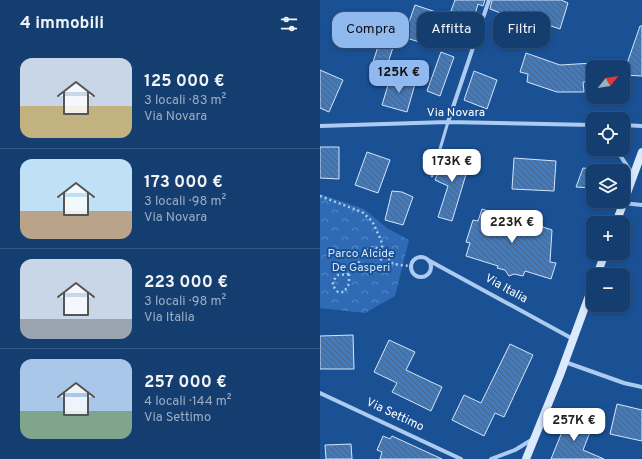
<!DOCTYPE html>
<html lang="it">
<head>
<meta charset="utf-8">
<style>
  body { margin:0; font-family:Overpass,sans-serif; background:#214878; color:#f1f3f6; height:100vh; display:flex; flex-direction:column; font-size:15px; white-space:nowrap }
  * { box-sizing:border-box; margin:0 }
  p { font-size:13px; color:#9daec3 }
  .icon { flex:none; width:22px; height:22px; fill:none; stroke:currentColor; stroke-width:2; stroke-linecap:round; stroke-linejoin:round }
  .map { position:relative; flex:1; overflow:hidden }
  .panel { display:flex; flex-direction:column; background:#143d70; width:320px }
  .panel>* { flex:none }
  .banner { position:absolute; left:12px; top:12px; width:250px; height:36px; display:flex; gap:8px }
  .needle { width:26px; rotate:60deg }
  .tools { position:absolute; left:266px; top:60px; display:grid; gap:8px }
  .tools a { display:grid; place-items:center; width:44px; height:44px; border-radius:8px; background:#143d70; box-shadow:0 2px 6px #0003,0 0 0 1px #335683; font-size:20px }
  .price { position:absolute; translate:-50% -34px; padding:0 9px; border-radius:8px; background:#fff; color:#222; font-size:13px; line-height:26px; filter:drop-shadow(0 1px 2px #0008) }
  .price::after { content:''; position:absolute; left:50%; top:24px; width:12px; height:9px; margin-left:-6px; background:inherit; clip-path:polygon(0 0,100% 0,50% 100%) }
  .price.on { background:#90b9f0; color:#111 }
  ul { padding:0; list-style:none }
  li { display:flex; align-items:center; gap:12px; height:100px; padding:0 20px }
  li+li { border-top:1px solid #335683 }
  li span { display:grid; place-items:center; flex:none; width:112px; height:80px; border-radius:12px; color:#555 }
  li>.icon { margin-inline-start:auto }
  span .icon { width:48px; height:48px; fill:#fffc; stroke-width:1 }
  li b { font-size:17px }
  h2 { display:flex; justify-content:space-between; align-items:center; height:48px; padding:0 20px; font-size:17px }
  .pill { padding:0 14px; border-radius:12px; background:#143d70; box-shadow:0 2px 6px #0003,0 0 0 1px #335683; font-size:14px; line-height:36px }
  .pill.on { background:#90b9f0; color:#111 }
  main { display:flex; flex:1; min-height:0 }
  .map>svg:first-child { display:block }
  .park { fill:url(#park-crowns) }
  .building { fill:url(#building-back-hatch); stroke:#d3e6fb }
  .lines { fill:none; stroke-linecap:round; stroke-linejoin:round }
  .path { stroke:#adcbf0; stroke-width:2.5; stroke-dasharray:2 3; stroke-linecap:butt }
  .lane { stroke:#adcbf0; stroke-width:3 }
  .street { stroke:#adcbf0; stroke-width:4 }
  .secondary { stroke:#dae9fb; stroke-width:8 }
  .labels { text-anchor:middle; dominant-baseline:central; stroke-width:4; stroke-linejoin:round; paint-order:stroke }
  .street-label { font-size:12px; fill:#fff; stroke:#1a5195 }
  .park-label { font-size:12px; fill:#d3e6fb; stroke:#1a5195 }
</style>
</head>
<body>
<main>
<section class="panel">
<h2>4 immobili<svg class="icon" aria-label="filters" viewBox="0 0 24 24"><path d="M4 7h16M4 17h16"/><circle cx="9" cy="7" r="2"/><circle cx="15" cy="17" r="2"/></svg></h2>
<ul>
<li><span style="background:linear-gradient(#c9d6e8 60%,#c2b280 0)"><svg class="icon" aria-label="home" viewBox="0 0 24 24"><path d="M3 11l9-7 9 7M6 9v11h12V9"/></svg></span><div><b>125 000 €</b><p>3 locali · 83 m²</p><p>Via Novara</p></div></li>
<li><span style="background:linear-gradient(#bfe0f5 65%,#b9a48a 0)"><svg class="icon" aria-label="home" viewBox="0 0 24 24"><path d="M3 11l9-7 9 7M6 9v11h12V9"/></svg></span><div><b>173 000 €</b><p>3 locali · 98 m²</p><p>Via Novara</p></div></li>
<li><span style="background:linear-gradient(#c9d6e8 75%,#9aa5b1 0)"><svg class="icon" aria-label="home" viewBox="0 0 24 24"><path d="M3 11l9-7 9 7M6 9v11h12V9"/></svg></span><div><b>223 000 €</b><p>3 locali · 98 m²</p><p>Via Italia</p></div></li>
<li><span style="background:linear-gradient(#a9c7e8 65%,#7fa58c 0)"><svg class="icon" aria-label="home" viewBox="0 0 24 24"><path d="M3 11l9-7 9 7M6 9v11h12V9"/></svg></span><div><b>257 000 €</b><p>4 locali · 144 m²</p><p>Via Settimo</p></div></li>
</ul>
</section>
<div class="map">
<svg width="322" height="459" viewBox="0 0 322 459">
  <defs>
    <pattern id="park-crowns" width="20" height="18" patternUnits="userSpaceOnUse"><rect width="20" height="18" fill="#2e6bb4"/><path d="M2 6a3 3 0 1 1 6 0M12 15a3 3 0 1 1 6 0" fill="none" stroke="#5889c3"/></pattern>
    <pattern id="building-back-hatch" width="6" height="6" patternUnits="userSpaceOnUse"><rect width="6" height="6" fill="#437abc"/><path d="M-1 5l2 2M0 0l6 6M5-1l2 2" fill="none" stroke="#47658a"/></pattern>
  </defs>
  <rect width="100%" height="100%" fill="#1a5195"/>
  <!-- park -->
  <path class="park" d="M0 194 44 209 67 228 89 240 75 296 45 313 0 308Z"/>
  <!-- building -->
  <path class="building" d="M135 0H165L163 6 158 4 154 18 131 11Z
    M172 0H241L248 3 240 29 201 16 199 20 170 9Z
    M95 5 119 13 109 45 77 35 66 69 52 65 68 16 89 22Z
    M320 26H322V76L303 75Z
    M121 52 134 57 120 96 107 91Z
    M206 53 240 65 273 63V82H263L264 92H237L207 82 208 74 200 72Z
    M0 70 23 80 9 112 0 108Z
    M154 71 177 80 167 109 144 100Z
    M71 75 95 84 87 112 62 105Z
    M0 147H19V179L0 178Z
    M47 152 70 160 58 193 35 185Z
    M126 152 150 161 132 221 118 217 128 186 115 180Z
    M194 158 236 161 234 191 192 189Z
    M263 168 273 169V188L256 187Z
    M72 191 82 192 93 197 83 225 65 220Z
    M162 209 194 220 196 215 204 217 211 212 212 220 221 222 220 226 232 230 230 262 236 263 231 279 205 271 203 276 194 274 189 276 185 270 177 268 178 266 146 256 150 243 146 242 153 220 158 221Z
    M33 335 34 369H0V336Z
    M69 340 95 352 86 370 122 387 111 411 72 392 77 383 54 372Z
    M190 344 213 355 184 417 175 413 164 436 132 420 144 395 161 403Z
    M297 404 322 410V441L290 434Z
    M248 417 272 427 263 450 284 459H231Z
    M63 436 70 439 72 436 122 459H60L62 452 57 450Z
    M31 444 32 459H6L5 445Z"/>
  <g class="lines">
    <!-- path -->
    <path class="path" d="M0 196 42 212 52 221 61 240 63 252 73 264 90 266
      M29 274 18 275 13 281V286L18 292H24L29 284V274L35 268 51 273 58 270 63 252C46 239 44 257 35 268"/>
    <!-- lane -->
    <path class="lane" d="M112 176 128 122"/>
    <!-- street -->
    <path class="street" d="M128 122 169 0
      M303 125 322 126
      M0 126 128 122 273 125
      M296 149 313 175
      M303 203 322 205
      M91 267a10 10 0 1 1 20 0a10 10 0 1 1-20 0Z
      M108 260 253 339
      M245 362 304 383 322 387
      M0 393 141 459
      M171 459 195 450 213 439"/>
    <!-- secondary -->
    <path class="secondary" d="M296 223 322 152
      M277 275 285 253
      M206 459 240 375 273 285"/>
  </g>
  <g class="labels">
    <!-- street labels -->
    <g class="street-label">
      <text x="136" y="113">Via Novara</text>
      <text transform="translate(186 289) rotate(29)">Via Italia</text>
      <text transform="translate(75 415) rotate(25)">Via Settimo</text>
    </g>
    <!-- park labels -->
    <g class="park-label">
      <text x="41" y="254">Parco Alcide<tspan x="41" dy="14">De Gasperi</tspan></text>
    </g>
  </g>
</svg>
<div class="tools">
<a><svg class="needle" viewBox="-14 -14 28 28"><path d="M0-13l5 13h-10z" fill="#e53935"/><path d="M0 13l5-13h-10z" fill="#9daec3"/></svg></a>
<a><svg class="icon" aria-label="locate" viewBox="0 0 24 24"><circle cx="12" cy="12" r="6"/><path d="M12 2v4M12 18v4M2 12h4M18 12h4"/></svg></a>
<a><svg class="icon" aria-label="layers" viewBox="0 0 24 24"><path d="M12 4l9 5-9 5-9-5zM3 14l9 5 9-5"/></svg></a>
<a>+</a>
<a>−</a>
</div>
<b class="price on" style="left:79px;top:94px">125K €</b>
<b class="price" style="left:132px;top:183px">173K €</b>
<b class="price" style="left:192px;top:244px">223K €</b>
<b class="price" style="left:254px;top:442px">257K €</b>
<div class="banner">
<a class="pill on">Compra</a>
<a class="pill">Affitta</a>
<a class="pill">Filtri</a>
</div>
</div>
</main>
</body>
</html>
